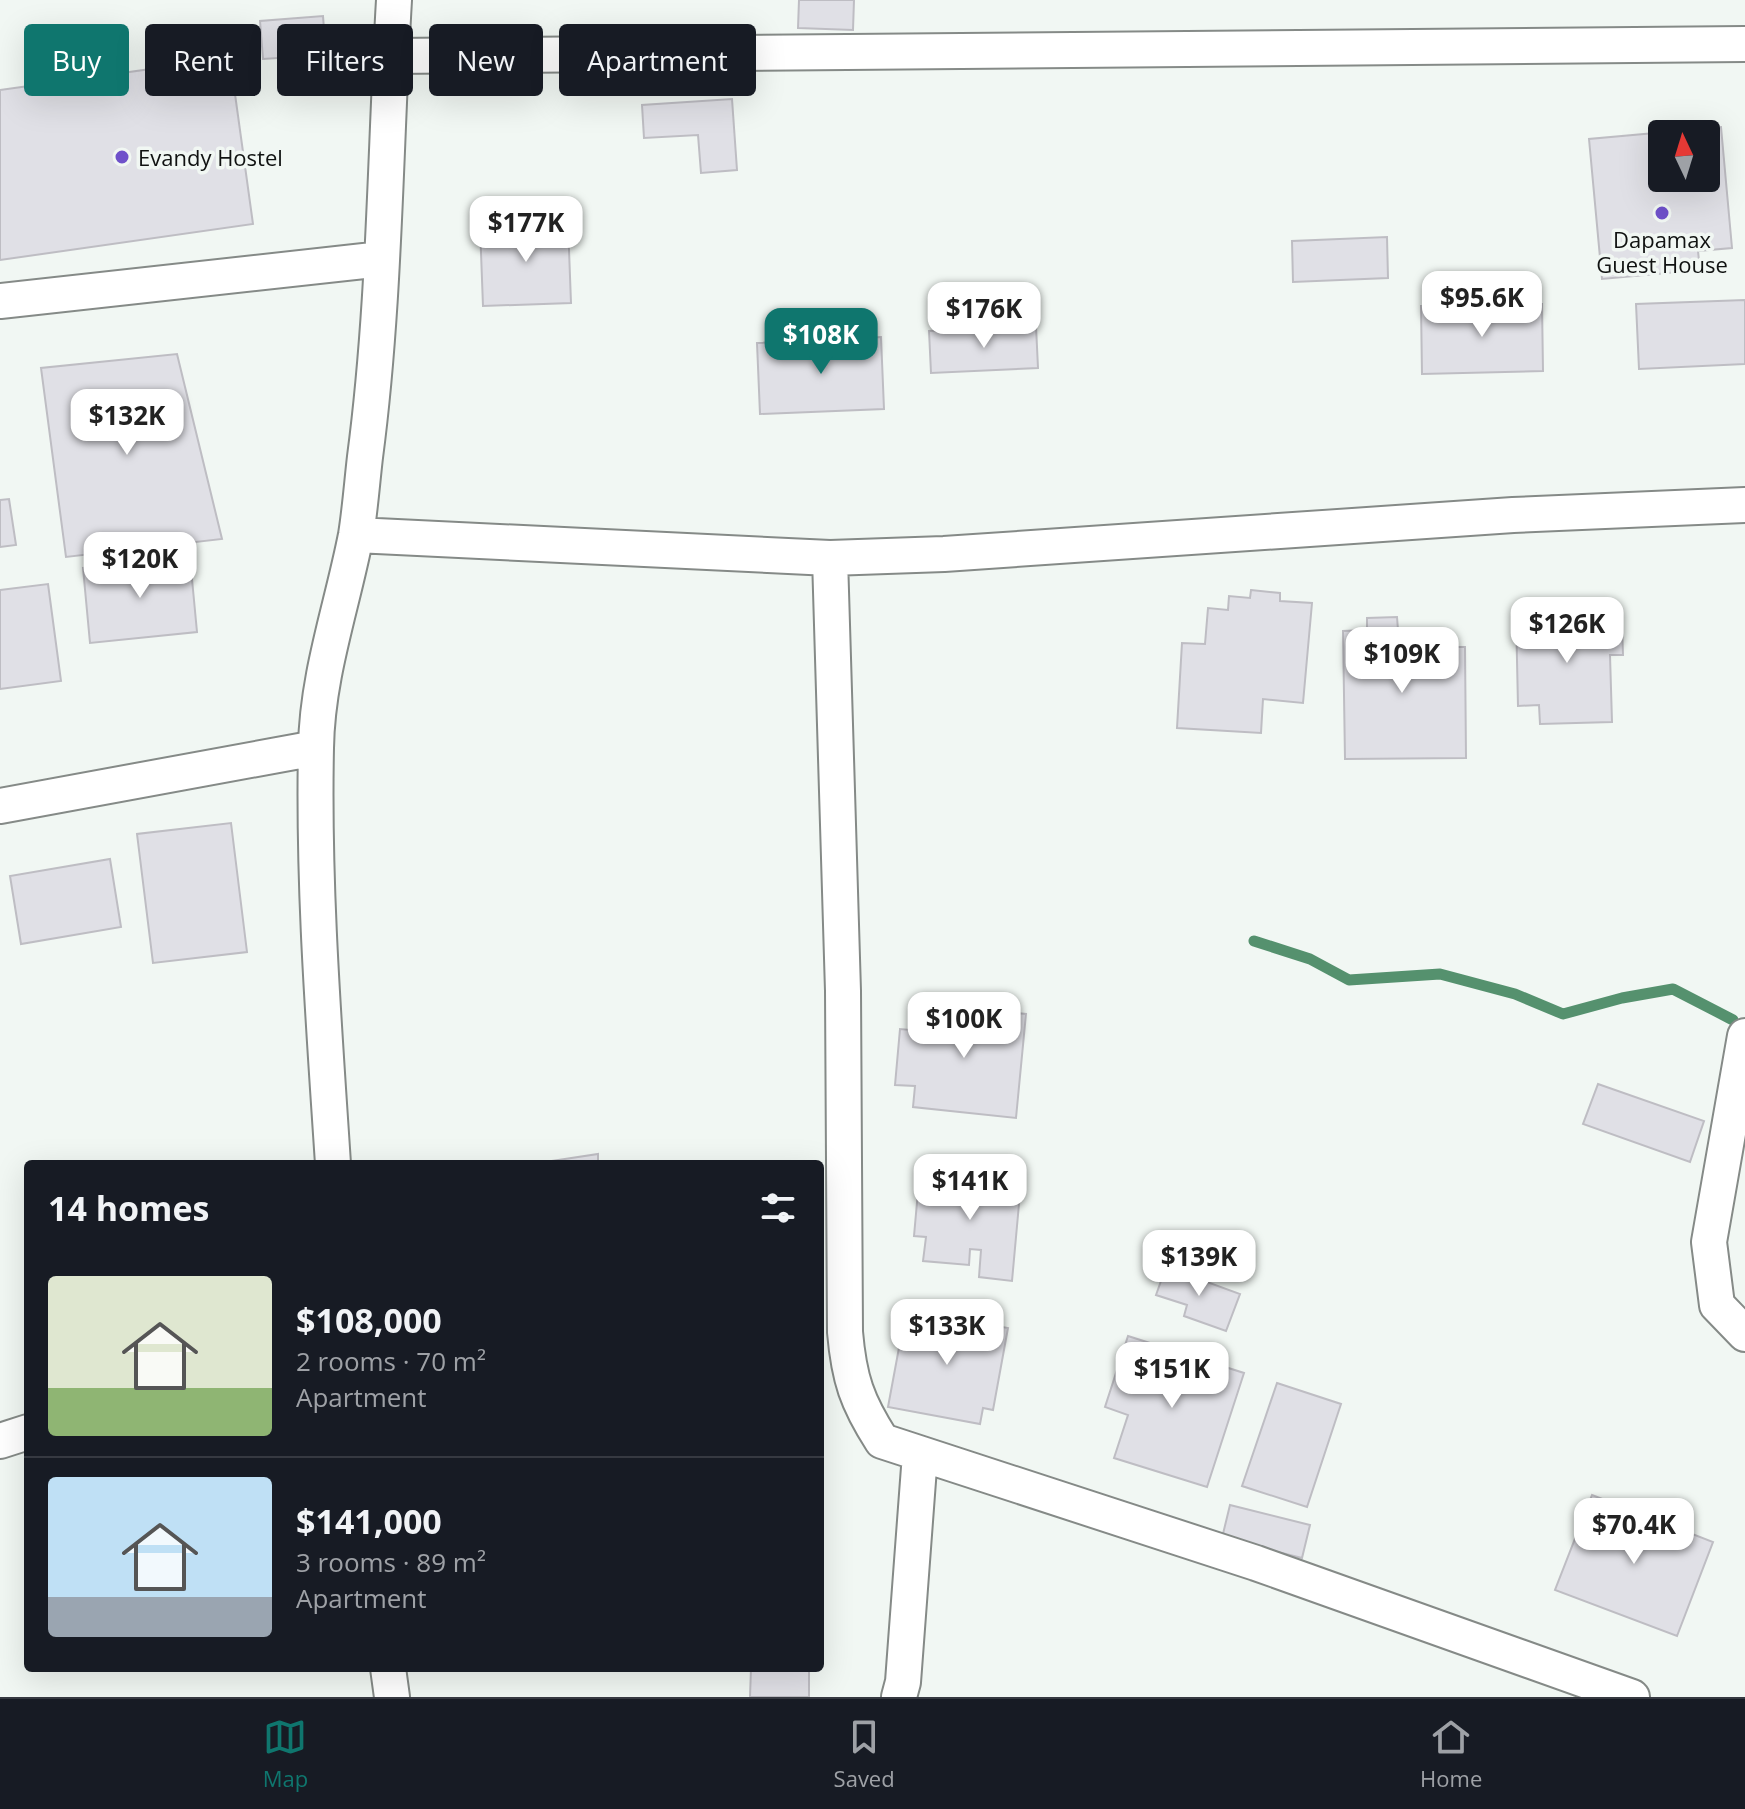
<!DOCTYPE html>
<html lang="en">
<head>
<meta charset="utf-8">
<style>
  body { margin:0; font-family:"Open Sans",sans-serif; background:#20242c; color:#f1f3f6; height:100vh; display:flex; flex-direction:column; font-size:30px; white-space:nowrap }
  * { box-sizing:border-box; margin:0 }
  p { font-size:26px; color:#9ea1a6 }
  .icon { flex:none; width:44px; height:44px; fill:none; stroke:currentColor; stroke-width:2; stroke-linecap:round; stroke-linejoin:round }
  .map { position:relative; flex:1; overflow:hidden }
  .panel { position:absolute; left:24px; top:1160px; width:800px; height:512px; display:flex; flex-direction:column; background:#171b24; border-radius:8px; box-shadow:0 8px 32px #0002 }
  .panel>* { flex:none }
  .top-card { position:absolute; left:24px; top:24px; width:800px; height:72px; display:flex; gap:16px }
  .needle { width:52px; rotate:356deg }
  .buttons { position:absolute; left:1648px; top:120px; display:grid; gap:16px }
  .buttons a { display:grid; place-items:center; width:72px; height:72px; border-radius:8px; background:#171b24; box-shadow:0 8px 32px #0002; font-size:40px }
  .price { position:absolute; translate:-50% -68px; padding:0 18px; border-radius:16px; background:#fff; color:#222; font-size:26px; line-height:52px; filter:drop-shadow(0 2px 4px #0008) }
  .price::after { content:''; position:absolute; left:50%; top:48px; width:24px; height:18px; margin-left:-12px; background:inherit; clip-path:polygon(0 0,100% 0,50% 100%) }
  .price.on { background:#0f766e; color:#fff }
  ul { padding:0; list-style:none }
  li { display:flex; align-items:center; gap:24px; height:200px; padding:0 24px }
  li+li { border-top:2px solid #363941 }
  li span { display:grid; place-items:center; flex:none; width:224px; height:160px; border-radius:8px; color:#555 }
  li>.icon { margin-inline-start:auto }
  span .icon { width:96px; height:96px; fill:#fffc; stroke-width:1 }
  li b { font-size:34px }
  h2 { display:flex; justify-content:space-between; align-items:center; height:96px; padding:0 24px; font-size:34px }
  .pill { padding:0 28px; border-radius:8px; background:#171b24; box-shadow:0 8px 32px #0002; font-size:28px; line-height:72px }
  .pill.on { background:#0f766e; color:#fff }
  .dock { display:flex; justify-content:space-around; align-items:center; height:112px; border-top:2px solid #363941; background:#171b24; font-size:22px; color:#9ea1a6 }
  .dock a { display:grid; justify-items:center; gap:4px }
  .dock .on { color:#0f766e }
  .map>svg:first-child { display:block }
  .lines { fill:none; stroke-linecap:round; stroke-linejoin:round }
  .stream { stroke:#55916e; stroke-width:11 }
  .building { fill:#e0e0e6; stroke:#bebdc3; stroke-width:2; fill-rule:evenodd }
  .street-casing { stroke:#858a87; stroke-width:38 }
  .street { stroke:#fff; stroke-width:34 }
  .poi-dot { fill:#6f51ca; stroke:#f1f7f3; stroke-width:3 }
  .labels { text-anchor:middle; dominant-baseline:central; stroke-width:7; stroke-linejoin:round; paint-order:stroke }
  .poi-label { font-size:22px; fill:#101211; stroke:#f1f7f3; text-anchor:start }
</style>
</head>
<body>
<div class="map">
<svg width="1745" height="1697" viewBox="0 0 1745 1697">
  <rect width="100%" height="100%" fill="#f1f7f3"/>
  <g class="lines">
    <!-- stream -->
    <path class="stream" d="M1254 941 1310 959 1349 980 1440 974 1515 994 1563 1014 1622 998 1673 989 1733 1020"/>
  </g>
  <!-- building -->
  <path class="building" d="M799 0H854L853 30 798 28Z
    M323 16 326 55 263 59 260 21Z
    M230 58 253 224 0 260V90Z
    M732 99 737 170 701 173 698 135 644 138 642 105Z
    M1721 127 1732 248 1698 251 1700 270 1602 279 1589 139ZM1662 134H1706V178H1662Z
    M568 223 571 303 483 306 480 226Z
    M1387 237 1388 278 1293 282 1292 241Z
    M1745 300V364L1639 369 1636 304Z
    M1542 304 1543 371 1422 374 1421 306Z
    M1036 326 1038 368 931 373 929 331Z
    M881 337 884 409 760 414 757 343Z
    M177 354 222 539 66 557 41 368Z
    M9 499 16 545 0 547V500Z
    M190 558 197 632 90 643 83 568Z
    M48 584 61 681 0 689V590Z
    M1251 590 1280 593V601L1312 603 1303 703 1263 699 1261 733 1177 728 1182 643 1205 644 1208 608 1228 610 1229 596 1250 598Z
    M1609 612V624H1622L1623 655H1610L1612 722 1540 724 1539 705 1518 706 1516 614Z
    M1397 617 1398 630 1423 629V647H1465L1466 758 1345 759 1343 631 1367 630V618Z
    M231 823 247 952 153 963 137 834Z
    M110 859 121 927 21 944 10 876Z
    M924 1003 1026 1014 1016 1118 913 1107 915 1086 895 1085 900 1029 921 1031Z
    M1598 1084 1704 1121 1690 1162 1583 1124Z
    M598 1154V1164H532Z
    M941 1174 1021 1182 1012 1281 979 1277 981 1250 970 1249 969 1265 923 1261 926 1237 914 1236 919 1180 940 1183Z
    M1166 1267 1240 1294 1226 1331 1184 1316 1187 1305 1156 1295Z
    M906 1310 1008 1328 993 1410 983 1408 980 1424 888 1407Z
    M1128 1336 1244 1373 1207 1487 1114 1458 1128 1415 1105 1407Z
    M1277 1383 1341 1404 1307 1507 1242 1486Z
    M1592 1495 1713 1542 1677 1636 1555 1590Z
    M1230 1505 1310 1525 1302 1558 1222 1538Z
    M751 1668H809V1697H750Z"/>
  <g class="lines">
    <!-- street casing -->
    <g class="street-casing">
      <path id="street" d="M390 56 1745 44
        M0 301 382 259
        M356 535 830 558 944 554 1513 515 1745 505
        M830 558 843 991 845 1332C849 1379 857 1402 882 1441L1256 1563 1632 1697
        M0 806 316 748
        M1745 1036 1709 1242 1717 1305 1745 1334
        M333 1164C324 1026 313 887 316 748 317 675 342 607 356 535 360 510 362 483 365 457 385 306 385 152 394 0
        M0 1441 28 1432
        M388 1668 392 1697
        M899 1697 903 1682 920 1454"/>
    </g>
    <!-- street -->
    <use href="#street" class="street"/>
  </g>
  <!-- markers -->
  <g class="poi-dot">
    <circle cx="122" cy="157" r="8"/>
    <circle cx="1662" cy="213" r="8"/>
  </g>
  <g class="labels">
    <!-- poi labels -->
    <g class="poi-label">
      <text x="138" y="157">Evandy Hostel</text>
      <text x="1662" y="239" text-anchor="middle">Dapamax<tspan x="1662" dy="25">Guest House</tspan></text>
    </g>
  </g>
</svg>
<div class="buttons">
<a><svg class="needle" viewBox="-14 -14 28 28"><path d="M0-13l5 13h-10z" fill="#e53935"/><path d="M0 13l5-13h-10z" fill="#9ea1a6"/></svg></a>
</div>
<b class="price" style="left:526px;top:264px">$177K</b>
<b class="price" style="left:1482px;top:339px">$95.6K</b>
<b class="price" style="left:984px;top:350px">$176K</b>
<b class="price on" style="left:821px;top:376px">$108K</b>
<b class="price" style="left:127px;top:457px">$132K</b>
<b class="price" style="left:140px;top:600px">$120K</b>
<b class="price" style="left:1567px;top:665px">$126K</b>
<b class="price" style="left:1402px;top:695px">$109K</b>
<b class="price" style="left:964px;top:1060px">$100K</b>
<b class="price" style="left:970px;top:1222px">$141K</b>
<b class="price" style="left:1199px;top:1298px">$139K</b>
<b class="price" style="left:947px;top:1367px">$133K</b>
<b class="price" style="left:1172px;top:1410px">$151K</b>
<b class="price" style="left:1634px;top:1566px">$70.4K</b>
<div class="top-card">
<a class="pill on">Buy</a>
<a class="pill">Rent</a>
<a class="pill">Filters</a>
<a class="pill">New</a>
<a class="pill">Apartment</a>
</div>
<section class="panel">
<h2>14 homes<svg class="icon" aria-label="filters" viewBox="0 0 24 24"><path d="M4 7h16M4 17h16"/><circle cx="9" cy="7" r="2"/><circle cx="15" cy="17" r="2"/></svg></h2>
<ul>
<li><span style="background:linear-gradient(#dfe7d0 70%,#8fb573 0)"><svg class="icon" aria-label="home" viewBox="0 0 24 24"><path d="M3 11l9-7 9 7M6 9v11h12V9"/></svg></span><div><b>$108,000</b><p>2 rooms · 70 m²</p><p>Apartment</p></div></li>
<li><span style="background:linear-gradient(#bfe0f5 75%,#9aa5b1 0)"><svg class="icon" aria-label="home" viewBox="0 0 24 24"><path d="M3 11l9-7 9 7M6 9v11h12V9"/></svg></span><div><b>$141,000</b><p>3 rooms · 89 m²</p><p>Apartment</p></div></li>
</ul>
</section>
</div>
<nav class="dock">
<a class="on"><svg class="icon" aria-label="map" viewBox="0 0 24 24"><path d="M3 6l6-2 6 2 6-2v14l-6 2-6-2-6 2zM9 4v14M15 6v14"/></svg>Map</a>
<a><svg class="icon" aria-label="saved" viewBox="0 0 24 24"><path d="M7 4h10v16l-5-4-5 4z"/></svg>Saved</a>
<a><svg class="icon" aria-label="home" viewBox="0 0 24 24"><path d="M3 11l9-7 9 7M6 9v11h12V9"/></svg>Home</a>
</nav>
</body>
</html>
